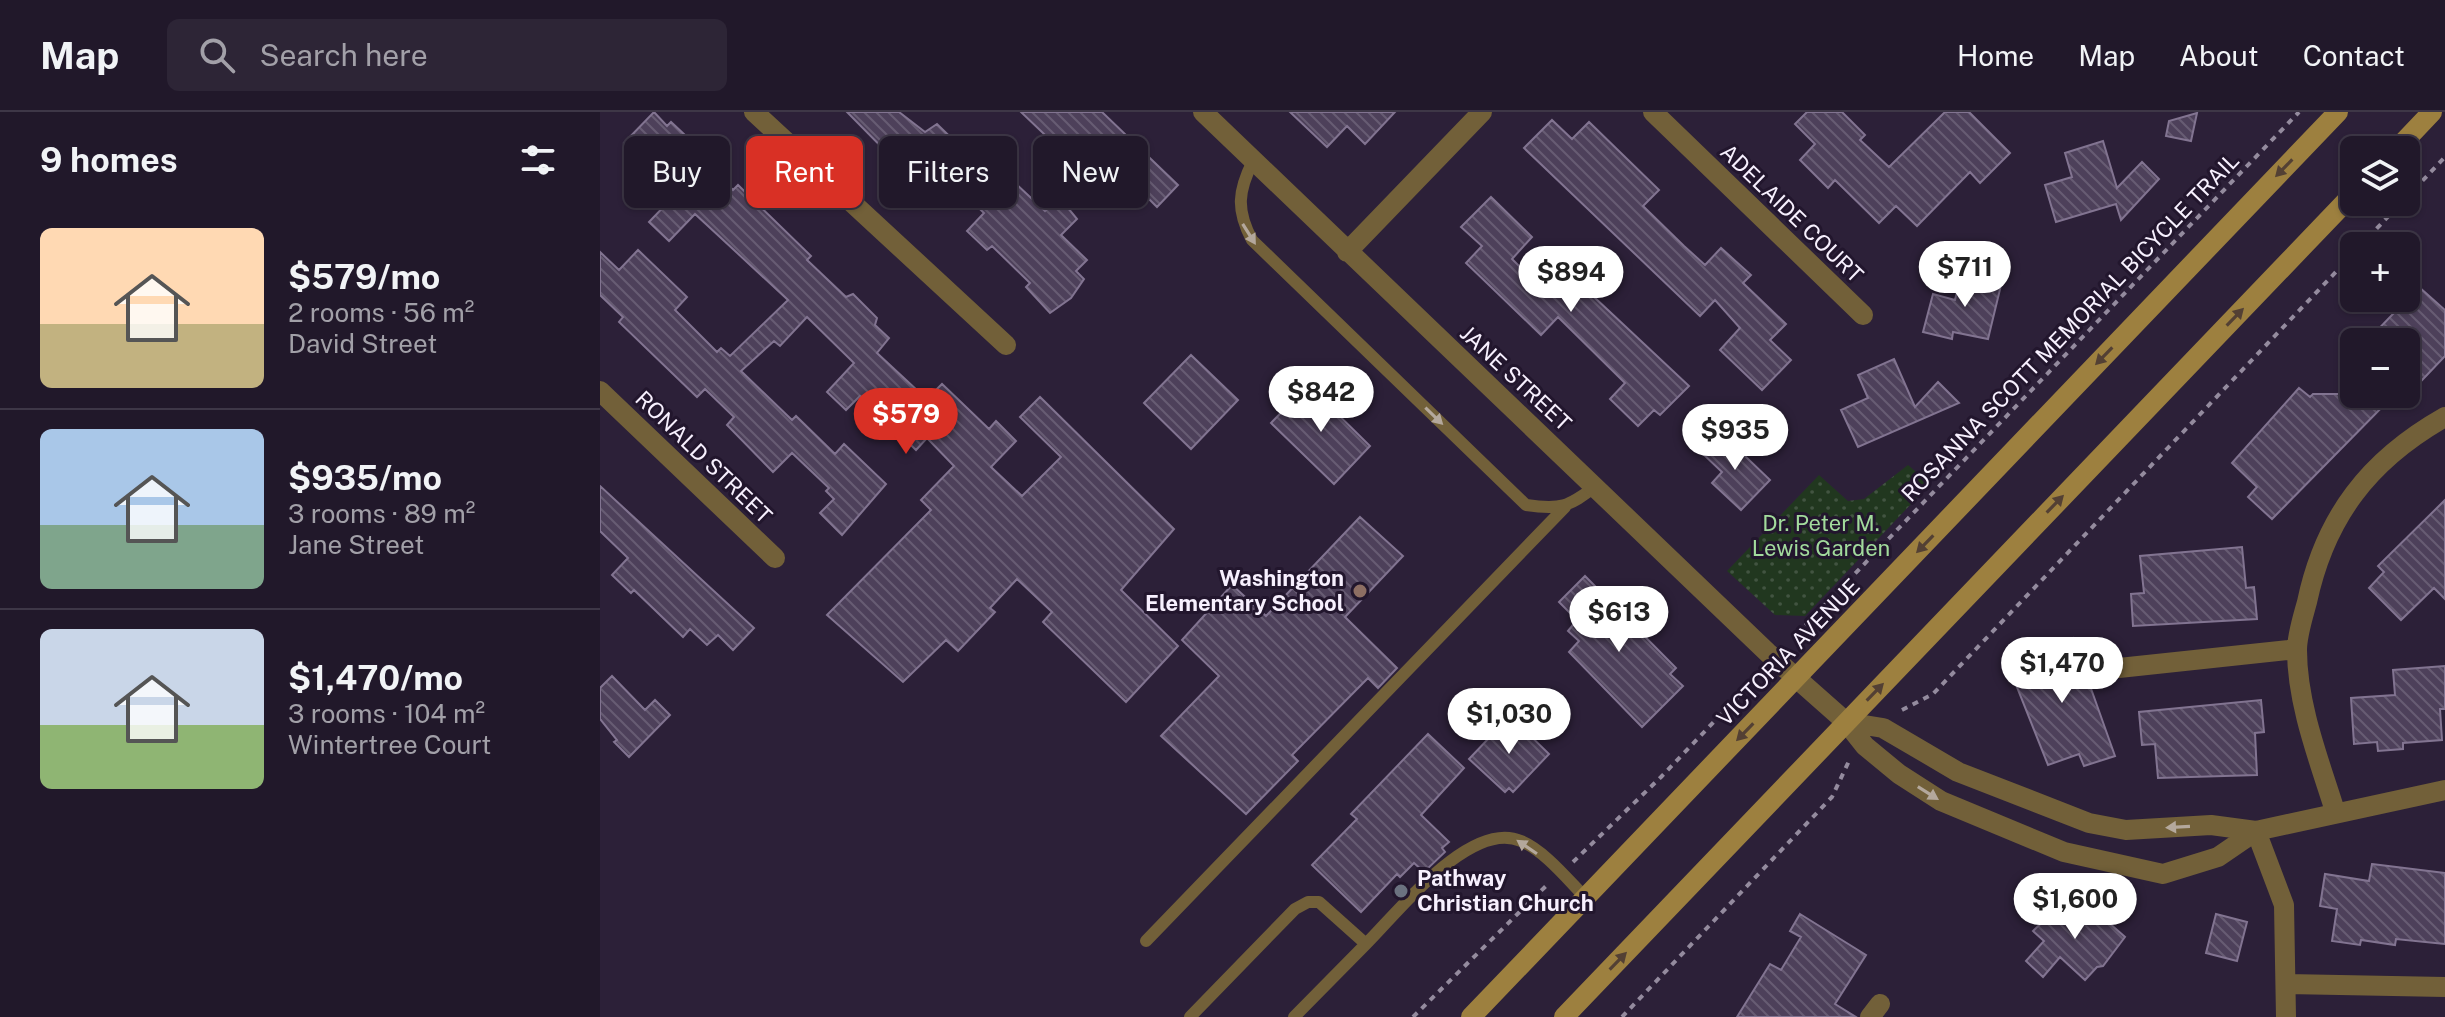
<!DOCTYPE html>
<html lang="en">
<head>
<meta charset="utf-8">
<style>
  body { margin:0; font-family:"Public Sans",sans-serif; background:#2d2536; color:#f1f3f6; height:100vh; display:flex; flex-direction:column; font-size:30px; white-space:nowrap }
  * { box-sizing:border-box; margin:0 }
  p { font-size:26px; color:#a2a0a8 }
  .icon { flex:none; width:44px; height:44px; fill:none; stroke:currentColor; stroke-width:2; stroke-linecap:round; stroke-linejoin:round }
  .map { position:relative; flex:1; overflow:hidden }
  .side { display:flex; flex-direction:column; background:#21182a; width:600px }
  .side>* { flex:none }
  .top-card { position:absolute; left:24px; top:24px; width:760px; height:72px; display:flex; gap:16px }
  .controls { position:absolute; left:1740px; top:24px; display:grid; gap:16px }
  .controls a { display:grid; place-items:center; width:80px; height:80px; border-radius:12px; background:#21182a; box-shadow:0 2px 6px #0004,0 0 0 2px #3e3747; font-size:40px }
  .price { position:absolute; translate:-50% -68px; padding:0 18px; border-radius:28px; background:#fff; color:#222; font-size:26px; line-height:52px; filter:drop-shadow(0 2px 4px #0008) }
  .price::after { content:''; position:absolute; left:50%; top:48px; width:24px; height:18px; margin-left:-12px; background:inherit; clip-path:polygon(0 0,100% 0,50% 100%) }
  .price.active { background:#d93025; color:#fff }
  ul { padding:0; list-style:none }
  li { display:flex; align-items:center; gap:24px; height:200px; padding:0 40px }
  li+li { border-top:2px solid #3e3747 }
  li span { display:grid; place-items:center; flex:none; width:224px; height:160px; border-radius:12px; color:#555 }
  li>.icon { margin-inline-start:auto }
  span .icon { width:96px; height:96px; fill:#fffc; stroke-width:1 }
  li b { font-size:34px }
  h2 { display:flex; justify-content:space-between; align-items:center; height:96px; padding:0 40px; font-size:34px }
  .tag { padding:0 28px; border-radius:12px; background:#21182a; box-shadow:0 2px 6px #0004,0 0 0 2px #3e3747; font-size:28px; line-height:72px }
  .tag.active { background:#d93025; color:#fff }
  header { display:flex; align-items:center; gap:48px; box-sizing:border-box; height:112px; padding:0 40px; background:#21182a; border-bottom:2px solid #3e3747 }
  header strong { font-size:38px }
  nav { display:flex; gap:44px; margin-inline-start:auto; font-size:28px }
  .search { width:560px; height:72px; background:#2d2536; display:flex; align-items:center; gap:20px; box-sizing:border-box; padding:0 28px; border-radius:12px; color:#a2a0a8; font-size:30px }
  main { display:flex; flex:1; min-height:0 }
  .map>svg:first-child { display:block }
  .garden { fill:url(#garden-dots) }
  .building { fill:url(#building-back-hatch); stroke:#827491; stroke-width:2 }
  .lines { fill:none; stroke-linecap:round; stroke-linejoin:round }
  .path { stroke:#948b9e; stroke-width:4; stroke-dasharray:6 6; stroke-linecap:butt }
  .service { stroke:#726039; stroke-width:12 }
  .minor { stroke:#726039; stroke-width:20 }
  .secondary { stroke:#9d803f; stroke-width:20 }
  .oneway { fill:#534034 }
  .oneway2 { fill:#b4a89c }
  .education-dot { fill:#8d6e63; stroke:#22162d; stroke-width:3 }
  .worship-dot { fill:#6b7280; stroke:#22162d; stroke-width:3 }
  .labels { text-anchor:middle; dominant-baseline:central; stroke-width:6; stroke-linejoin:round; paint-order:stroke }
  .street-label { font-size:22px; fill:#f7f0fe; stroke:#22162d }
  .park-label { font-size:22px; fill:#a2db9c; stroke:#22162d }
  .poi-label { font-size:22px; font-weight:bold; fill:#f7f0fe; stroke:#22162d; text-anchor:end }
</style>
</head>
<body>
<header>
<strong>Map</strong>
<div class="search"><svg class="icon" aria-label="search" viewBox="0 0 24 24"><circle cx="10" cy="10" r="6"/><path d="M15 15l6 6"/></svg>Search here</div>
<nav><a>Home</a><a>Map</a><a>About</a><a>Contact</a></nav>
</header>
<main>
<section class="side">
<h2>9 homes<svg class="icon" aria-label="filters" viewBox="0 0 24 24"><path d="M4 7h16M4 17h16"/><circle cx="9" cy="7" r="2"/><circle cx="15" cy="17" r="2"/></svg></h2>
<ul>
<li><span style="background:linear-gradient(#ffd9b3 60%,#c2b280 0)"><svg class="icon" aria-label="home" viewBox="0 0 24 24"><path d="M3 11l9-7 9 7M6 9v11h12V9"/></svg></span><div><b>$579/mo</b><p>2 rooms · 56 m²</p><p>David Street</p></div></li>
<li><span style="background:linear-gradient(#a9c7e8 60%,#7fa58c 0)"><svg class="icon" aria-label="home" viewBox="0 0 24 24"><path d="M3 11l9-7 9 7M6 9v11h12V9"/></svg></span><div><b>$935/mo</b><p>3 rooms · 89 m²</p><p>Jane Street</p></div></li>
<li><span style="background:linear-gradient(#c9d6e8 60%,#8fb573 0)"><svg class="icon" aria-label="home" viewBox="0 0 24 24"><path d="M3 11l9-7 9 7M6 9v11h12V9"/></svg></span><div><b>$1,470/mo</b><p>3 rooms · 104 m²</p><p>Wintertree Court</p></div></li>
</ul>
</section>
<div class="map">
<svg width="1845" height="905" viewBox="0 0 1845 905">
  <defs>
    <pattern id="garden-dots" width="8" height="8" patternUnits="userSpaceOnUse" patternTransform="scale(2)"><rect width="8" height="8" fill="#21371f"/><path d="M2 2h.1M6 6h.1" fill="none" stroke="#425441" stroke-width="1.8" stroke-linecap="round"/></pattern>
    <pattern id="building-back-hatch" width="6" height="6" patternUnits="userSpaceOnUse" patternTransform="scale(2)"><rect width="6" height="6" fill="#4d405a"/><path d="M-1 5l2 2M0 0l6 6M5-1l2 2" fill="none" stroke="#675c73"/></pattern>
  </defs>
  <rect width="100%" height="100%" fill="#2c2038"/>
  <!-- garden -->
  <path class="garden" d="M1308 353 1330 372 1205 504 1175 503 1127 459 1219 363 1248 389 1264 387Z"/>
  <!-- building -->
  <path class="building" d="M54 0 67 14 71 10 101 38 97 42 133 78 138 73 211 144 207 148 246 185 253 182 277 206 275 213 289 226 277 241 319 280 328 286 342 272 389 317 396 309 416 329 391 355 422 384 461 345 420 305 440 285 574 417 521 478 578 534 526 590 443 510 452 500 417 467 390 496 395 500 358 539 346 528 303 570 227 503 331 398 321 388 354 354 327 326 316 338 260 284 246 298 227 280 254 251 207 205 180 234 174 229 141 259 192 308 196 304 235 342 244 332 286 372 242 423 220 401 234 387 226 379 229 376 192 341 173 360 127 313 134 305 105 277 97 285 19 210 23 205 0 183V140L19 158 38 138 87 185 75 198 117 240 121 236 130 244 188 188 95 102 69 129 49 110 77 81 24 31Z
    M247 0H299L325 20 337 12 376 50 384 42 445 99 457 87 468 96 477 107 461 123 487 148 476 159 484 167 471 186 450 201 426 175 430 171 392 134 387 138 367 119 384 101 336 55 319 73Z
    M421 0H502L578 73 557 95 542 80 532 91 513 76 507 82Z
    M690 0H795L765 32 747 14 727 35Z
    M1207 0H1242L1265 23 1260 28 1289 55 1345 0H1369L1410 41 1380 71 1370 60 1317 114 1296 94 1279 111 1235 68 1228 76 1200 48 1215 32 1195 12Z
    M1597 1 1591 29 1566 24 1569 9Z
    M952 8 972 27 989 10 1059 78 1043 94 1084 134 1105 153 1121 136 1151 163 1143 171 1186 212 1170 228 1191 248 1162 278 1120 238 1140 216 1115 188 1100 204 924 36Z
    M1503 29 1517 76 1542 50 1559 67 1521 108 1516 92 1456 110 1445 73 1472 65 1465 41Z
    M891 85 932 125 912 147 941 176 962 155 1089 274 1060 303 1054 298 1038 314 1010 287 1025 271 958 205 941 223 866 151 882 134 861 115Z
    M1362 159 1402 169 1388 227 1353 220 1352 227 1323 220 1333 182 1355 188Z
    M1819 175 1845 198V244L1806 285V230H1766Z
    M591 243 638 288 591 337 544 291Z
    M1294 247 1315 295 1338 270 1359 291 1258 335 1241 298 1268 286 1258 263Z
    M708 273 770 334 734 372 671 311Z
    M1699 276 1710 285 1713 282H1795L1672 407 1648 385 1657 375 1632 351Z
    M1121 321 1170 368 1141 398 1112 371 1122 360 1102 341Z
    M0 374 154 516 133 538 118 523 107 533 90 517 83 525 34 478 31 481 12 463 28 446 0 419Z
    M1845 388V487L1834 476 1801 508 1769 476 1784 460 1778 454Z
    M760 405 803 444 745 505 797 556 778 576 768 566 692 643 698 649 646 702 561 624 619 564 582 528 632 473 666 504Z
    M1642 435 1646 476 1654 475 1657 507 1533 514 1531 482 1544 481 1540 444Z
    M985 464 1076 556 1070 562 1083 574 1042 615 969 540 979 529 968 519 977 508 959 490Z
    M1473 526 1515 644 1484 654 1479 642 1448 653 1411 560 1419 557 1416 546Z
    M1845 554V597H1840L1842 628 1803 631V637L1778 639 1777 630 1754 632 1751 586 1795 583 1793 558Z
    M12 564 45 598 55 588 70 603 29 645 14 630 17 628 0 607V576Z
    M1661 588 1664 620 1655 621 1657 663 1558 666 1555 632 1542 633 1539 600Z
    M910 604 949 642 913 680 909 676 905 680 869 647Z
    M828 622 864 656 821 703 849 730 842 736 845 740 824 760 814 751 800 765 797 762 761 800 712 753 757 707 751 702Z
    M1772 752 1845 761V832L1796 827 1795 833 1761 828 1760 833 1732 829 1737 797 1720 794 1725 762 1769 769Z
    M1469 785 1493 807 1499 802 1525 825 1503 854 1497 855 1485 868 1460 845 1443 865 1426 849 1444 829 1433 819Z
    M1200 802 1266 843 1235 892 1256 905H1137L1170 852 1181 858 1201 825 1190 819Z
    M1616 802 1647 810 1637 849 1606 841Z"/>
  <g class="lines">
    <!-- path -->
    <path class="path" d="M1806 86 1845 45
      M1760 134 1802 90
      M1197 522 1699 0
      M1302 598 1333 582 1754 141
      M973 750 1061 665 1152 570
      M813 905 949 771
      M1022 905 1232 685 1249 649"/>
    <!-- service -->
    <path class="service" d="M653 49C638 79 636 98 652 128L926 393C961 398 968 395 996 374
      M546 829 965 395
      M766 832C799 799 871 707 921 729 945 739 968 768 986 786
      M590 905 695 797 708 790H719L766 832 694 905"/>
    <!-- minor -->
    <path class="minor" d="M154 0 406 233
      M603 0 1168 541 1246 610 1265 634 1299 662 1341 689 1464 740 1563 762 1618 745 1656 719 1845 678
      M1053 0 1263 203
      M747 140 882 0
      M0 279 175 446
      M1519 556 1697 537
      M1246 610 1283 616 1358 660 1489 711 1526 718 1611 713 1656 719
      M1735 699C1719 648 1697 592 1697 538 1697 523 1703 505 1707 490 1725 405 1769 348 1845 305
      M1656 719 1684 793 1686 905
      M1687 872 1845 875
      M1270 905 1280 892"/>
    <!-- secondary -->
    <path class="secondary" d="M1796 38 1832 0
      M871 905 1738 0
      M964 905 1754 81"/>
  </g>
  <!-- one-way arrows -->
  <defs><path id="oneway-solid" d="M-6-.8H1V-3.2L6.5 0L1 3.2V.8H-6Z" transform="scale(2)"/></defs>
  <g class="oneway">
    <use href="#oneway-solid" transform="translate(1684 56) rotate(134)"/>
    <use href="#oneway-solid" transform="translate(1635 205) rotate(-46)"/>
    <use href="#oneway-solid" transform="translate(1504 244) rotate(134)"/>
    <use href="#oneway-solid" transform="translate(1455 392) rotate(-46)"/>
    <use href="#oneway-solid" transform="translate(1325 432) rotate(134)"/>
    <use href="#oneway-solid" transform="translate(1275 580) rotate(-46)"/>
    <use href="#oneway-solid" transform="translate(1145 620) rotate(134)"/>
    <use href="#oneway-solid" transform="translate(1018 849) rotate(-46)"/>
  </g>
  <g class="oneway2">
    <use href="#oneway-solid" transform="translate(649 122) rotate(58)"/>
    <use href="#oneway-solid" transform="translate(834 304) rotate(44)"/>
    <use href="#oneway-solid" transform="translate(1328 681) rotate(32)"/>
    <use href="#oneway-solid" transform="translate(1578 715) rotate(177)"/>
    <use href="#oneway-solid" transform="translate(927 735) rotate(-146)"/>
  </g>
  <!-- markers -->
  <circle class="education-dot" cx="760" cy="479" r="8"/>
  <circle class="worship-dot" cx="801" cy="779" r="8"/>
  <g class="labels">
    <!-- street labels -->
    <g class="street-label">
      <text transform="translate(1192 101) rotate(44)">ADELAIDE COURT</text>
      <text transform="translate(1470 215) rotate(-46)">ROSANNA SCOTT MEMORIAL BICYCLE TRAIL</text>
      <text transform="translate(916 266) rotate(43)">JANE STREET</text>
      <text transform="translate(104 345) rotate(44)">RONALD STREET</text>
      <text transform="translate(1188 540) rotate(-46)">VICTORIA AVENUE</text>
    </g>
    <!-- park labels -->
    <g class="park-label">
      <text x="1221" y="411">Dr. Peter M.<tspan x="1221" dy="25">Lewis Garden</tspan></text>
    </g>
    <!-- poi labels -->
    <g class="poi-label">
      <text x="744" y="466">Washington<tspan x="744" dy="25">Elementary School</tspan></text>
      <text x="817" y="766" text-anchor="start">Pathway<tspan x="817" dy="25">Christian Church</tspan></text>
    </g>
  </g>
</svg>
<div class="controls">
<a><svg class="icon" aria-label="layers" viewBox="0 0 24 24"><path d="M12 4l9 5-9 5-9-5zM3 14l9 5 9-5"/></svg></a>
<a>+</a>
<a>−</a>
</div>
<b class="price" style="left:1365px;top:197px">$711</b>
<b class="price" style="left:971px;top:202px">$894</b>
<b class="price" style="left:721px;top:322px">$842</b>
<b class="price active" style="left:306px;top:344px">$579</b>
<b class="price" style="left:1135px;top:360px">$935</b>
<b class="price" style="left:1019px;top:542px">$613</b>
<b class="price" style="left:1462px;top:593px">$1,470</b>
<b class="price" style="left:909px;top:644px">$1,030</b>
<b class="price" style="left:1475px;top:829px">$1,600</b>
<div class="top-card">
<a class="tag">Buy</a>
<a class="tag active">Rent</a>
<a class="tag">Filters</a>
<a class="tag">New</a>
</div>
</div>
</main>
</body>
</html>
